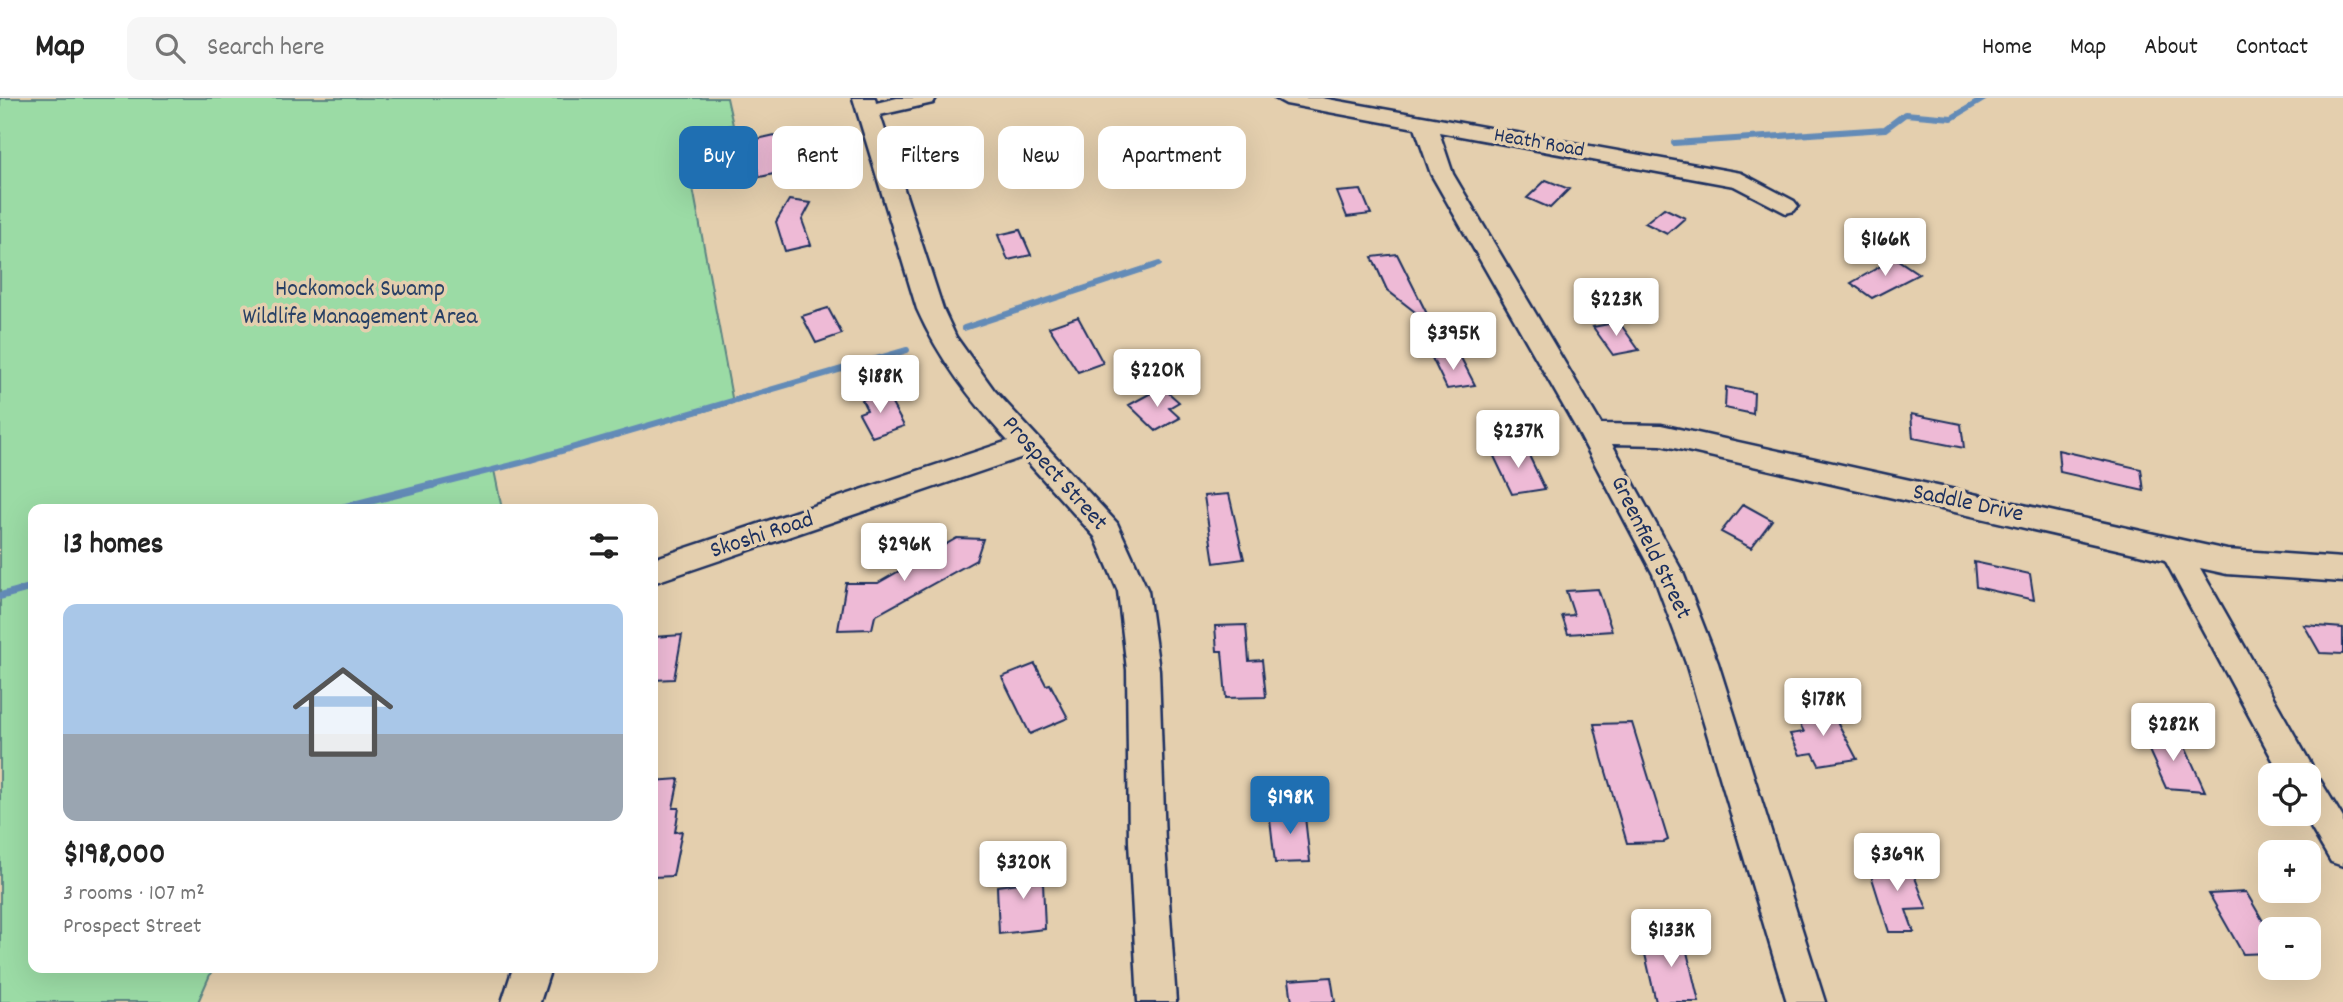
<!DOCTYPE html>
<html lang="en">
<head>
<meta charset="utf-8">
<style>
  body { margin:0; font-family:Dekko,sans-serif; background:#f6f6f6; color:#222; height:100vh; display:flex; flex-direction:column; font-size:26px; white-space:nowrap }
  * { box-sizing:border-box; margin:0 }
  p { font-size:23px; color:#767676 }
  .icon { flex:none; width:38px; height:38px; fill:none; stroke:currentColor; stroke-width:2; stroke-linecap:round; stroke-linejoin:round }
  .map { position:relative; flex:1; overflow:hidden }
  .side { position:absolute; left:28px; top:406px; width:630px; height:469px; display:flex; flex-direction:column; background:#fff; border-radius:14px; box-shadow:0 7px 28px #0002 }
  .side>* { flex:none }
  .top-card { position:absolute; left:679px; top:28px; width:665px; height:63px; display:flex; gap:14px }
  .controls { position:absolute; left:2258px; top:665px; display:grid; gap:14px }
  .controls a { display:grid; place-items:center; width:63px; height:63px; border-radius:14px; background:#fff; box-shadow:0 7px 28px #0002; font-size:35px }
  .price { position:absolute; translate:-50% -60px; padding:0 16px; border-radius:7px; background:#fff; color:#222; font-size:23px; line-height:46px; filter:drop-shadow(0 2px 4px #0008) }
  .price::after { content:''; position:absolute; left:50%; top:42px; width:21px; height:16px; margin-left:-10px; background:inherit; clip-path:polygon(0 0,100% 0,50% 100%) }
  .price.active { background:#1f6fb2; color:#fff }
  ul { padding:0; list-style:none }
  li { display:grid; align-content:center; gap:14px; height:371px; padding:0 35px }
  li span { display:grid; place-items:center; height:217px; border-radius:14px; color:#555 }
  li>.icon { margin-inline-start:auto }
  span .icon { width:126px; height:126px; fill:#fffc; stroke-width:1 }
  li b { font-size:30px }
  h2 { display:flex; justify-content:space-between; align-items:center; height:84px; padding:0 35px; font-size:30px }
  .chip { padding:0 24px; border-radius:14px; background:#fff; box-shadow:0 7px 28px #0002; font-size:24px; line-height:63px }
  .chip.active { background:#1f6fb2; color:#fff }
  header { display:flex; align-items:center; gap:42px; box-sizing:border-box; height:98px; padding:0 35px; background:#fff; border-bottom:2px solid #e0e0e0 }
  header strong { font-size:33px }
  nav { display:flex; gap:38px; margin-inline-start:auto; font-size:24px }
  .search { width:490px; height:63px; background:#f6f6f6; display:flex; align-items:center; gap:18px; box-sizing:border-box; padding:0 24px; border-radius:14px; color:#767676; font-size:26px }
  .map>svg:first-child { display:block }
  .green { fill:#9bdba5; stroke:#5b8582; stroke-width:2 }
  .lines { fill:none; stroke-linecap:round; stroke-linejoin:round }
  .stream-far1 { stroke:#648bb7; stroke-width:6 }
  .stream { stroke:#648bb7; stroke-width:8 }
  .building { fill:#eebad6; stroke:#1b2f5e; stroke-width:2 }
  .street-casing { stroke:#1b2f5e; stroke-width:5 }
  .street { fill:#e4cfae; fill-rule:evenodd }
  .labels { text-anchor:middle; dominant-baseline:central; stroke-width:7; stroke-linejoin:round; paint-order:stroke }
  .far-street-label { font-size:21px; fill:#1b2f5e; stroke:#e4cfae }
  .park-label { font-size:24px; fill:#284065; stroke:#e4cfae }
  .street-label { font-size:24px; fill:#1b2f5e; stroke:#e4cfae }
</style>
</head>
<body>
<header>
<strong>Map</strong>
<div class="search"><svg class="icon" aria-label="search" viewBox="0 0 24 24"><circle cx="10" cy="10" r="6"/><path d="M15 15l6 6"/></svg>Search here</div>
<nav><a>Home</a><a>Map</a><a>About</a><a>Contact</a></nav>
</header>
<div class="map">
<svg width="2343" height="904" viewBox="0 0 2343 904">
  <rect width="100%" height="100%" fill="#e4cfae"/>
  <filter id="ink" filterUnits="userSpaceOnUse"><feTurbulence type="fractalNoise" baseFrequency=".0143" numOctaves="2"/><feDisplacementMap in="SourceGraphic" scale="14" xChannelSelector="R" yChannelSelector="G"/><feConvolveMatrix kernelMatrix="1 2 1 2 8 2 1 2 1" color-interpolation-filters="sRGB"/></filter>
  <g filter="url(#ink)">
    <!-- green -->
    <path class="green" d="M0 0H727L733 27 683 36 733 305 494 372 502 411H33V870H213L198 904H0Z"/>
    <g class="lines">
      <!-- stream-far1 -->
      <path class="stream-far1" d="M1674 45 1885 31 1905 16 1952 20 1985 0
        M964 230 1159 166
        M425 389 520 365 907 252"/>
      <!-- stream -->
      <path class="stream" d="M338 411 432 387
        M0 498 33 489"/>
    </g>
    <!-- building -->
    <path class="building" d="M775 37 787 73 760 79 748 43Z
      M959 40 977 82 953 86 938 44Z
      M1546 82 1569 91 1550 110 1527 100Z
      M1361 92 1371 116 1347 119 1337 94Z
      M789 102 811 105 802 122 811 147 785 153 776 124Z
      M1664 110 1685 120 1667 136 1645 125Z
      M1020 132 1031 157 1008 162 998 137Z
      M1397 156 1433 228 1387 192 1372 159Z
      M1895 160 1919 176 1872 200 1851 185Z
      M828 210 842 236 816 245 802 218Z
      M1078 219 1103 265 1078 274 1049 229Z
      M1619 224 1639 252 1613 257 1593 229Z
      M1459 256 1475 287 1447 291 1432 260Z
      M1162 289 1179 304 1169 310 1180 320 1156 333 1129 307Z
      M1726 289 1754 295 1753 316 1725 310Z
      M885 293 904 328 872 339 859 315 867 312 862 302Z
      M1911 316 1961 326 1964 350 1913 340Z
      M1524 347 1545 391 1512 396 1491 352Z
      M2058 352 2141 371 2144 393 2060 374Z
      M1229 396 1244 461 1214 465 1204 398Z
      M1743 406 1772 422 1751 450 1721 434Z
      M957 440 983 441 976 462 875 518 872 531 838 532 846 485H878Z
      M1974 464 2030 476 2034 502 1976 489Z
      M1598 491 1612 533 1568 536 1562 518 1574 517 1566 493Z
      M1246 527 1249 563 1262 562 1266 599 1226 600 1222 553H1217L1215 528Z
      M2304 527 2343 530V556L2320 555Z
      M682 537 674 581 653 582V539Z
      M1035 566 1046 587 1050 586 1068 620 1030 636 1002 579Z
      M1831 612 1857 661 1819 667 1813 655 1800 657 1790 636 1804 634 1795 617Z
      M1632 625 1668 742 1664 744 1627 745 1602 660 1594 626Z
      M2142 637 2181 640 2205 693 2166 690Z
      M679 681 673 710H679L675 734 682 733 673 778 653 779V683Z
      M1304 710 1310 764 1275 765 1269 712Z
      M1042 761 1045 831 999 836 997 788 1020 785 1019 763Z
      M1867 764H1909L1927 811 1906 812 1914 834H1889Z
      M2246 794 2270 835V855L2243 856 2209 796Z
      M1658 833H1682L1699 904H1656L1645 856H1651L1649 842H1660Z
      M1331 879 1335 904H1292L1289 882Z"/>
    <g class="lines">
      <!-- street casing -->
      <g class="street-casing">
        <path id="street" d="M853 0H875L876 5 897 0H936L933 5 880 17 943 211 956 239 994 292 1117 425 1148 493 1159 572 1165 744 1176 904H1138L1129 744 1127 572 1118 493 1095 439 1023 359 653 485V461L1008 343C971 302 939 261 917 211Z
          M1275 0H1322L1741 75 1794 103 1798 108 1794 113 1786 115 1734 88 1439 34 1453 76 1601 326 1661 327 2227 452 2343 460V484L2227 476 2200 470 2311 666 2315 680 2320 682 2343 720V768L2331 764 2303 716H2308V677H2281L2165 462 1661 347 1612 346 1683 475 1718 565 1825 904H1787L1686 565 1653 476 1576 330 1431 76 1415 30 1286 6Z
          M513 870H551L540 904H502Z"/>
      </g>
      <!-- street -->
      <use href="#street" class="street"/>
    </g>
  </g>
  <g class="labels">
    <!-- far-street labels -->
    <g class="far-street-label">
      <text transform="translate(1539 46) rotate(10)">Heath Road</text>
    </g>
    <!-- park labels -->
    <g class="park-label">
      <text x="360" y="192">Hockomock Swamp<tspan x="360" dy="28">Wildlife Management Area</tspan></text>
    </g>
    <!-- street labels -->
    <g class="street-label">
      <text transform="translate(1054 376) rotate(48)">Prospect Street</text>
      <text transform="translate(1968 406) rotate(12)">Saddle Drive</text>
      <text transform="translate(762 438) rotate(-18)">Skoshi Road</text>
      <text transform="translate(1650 450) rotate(64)">Greenfield Street</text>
    </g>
  </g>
</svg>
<div class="controls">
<a><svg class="icon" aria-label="locate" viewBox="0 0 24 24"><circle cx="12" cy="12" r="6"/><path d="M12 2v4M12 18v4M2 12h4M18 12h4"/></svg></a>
<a>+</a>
<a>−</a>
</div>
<b class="price" style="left:1885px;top:180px">$166K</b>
<b class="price" style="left:1616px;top:240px">$223K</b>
<b class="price" style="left:1453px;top:274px">$395K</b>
<b class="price" style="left:1157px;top:311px">$220K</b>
<b class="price" style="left:880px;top:317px">$188K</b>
<b class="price" style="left:1518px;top:372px">$237K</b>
<b class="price" style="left:904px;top:485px">$296K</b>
<b class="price" style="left:1823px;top:640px">$178K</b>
<b class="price" style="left:2173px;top:665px">$282K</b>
<b class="price active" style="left:1290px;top:738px">$198K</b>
<b class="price" style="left:1897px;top:795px">$369K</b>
<b class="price" style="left:1023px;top:803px">$320K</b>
<b class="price" style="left:1671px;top:871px">$133K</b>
<div class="top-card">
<a class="chip active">Buy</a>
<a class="chip">Rent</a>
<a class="chip">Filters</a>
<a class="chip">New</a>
<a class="chip">Apartment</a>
</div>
<section class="side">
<h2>13 homes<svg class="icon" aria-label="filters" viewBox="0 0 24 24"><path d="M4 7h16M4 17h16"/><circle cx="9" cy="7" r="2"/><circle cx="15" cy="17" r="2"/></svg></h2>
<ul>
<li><span style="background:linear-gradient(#a9c7e8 60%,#9aa5b1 0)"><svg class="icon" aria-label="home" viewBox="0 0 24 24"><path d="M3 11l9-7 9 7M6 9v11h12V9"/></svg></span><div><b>$198,000</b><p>3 rooms · 107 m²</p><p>Prospect Street</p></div></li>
</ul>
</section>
</div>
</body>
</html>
